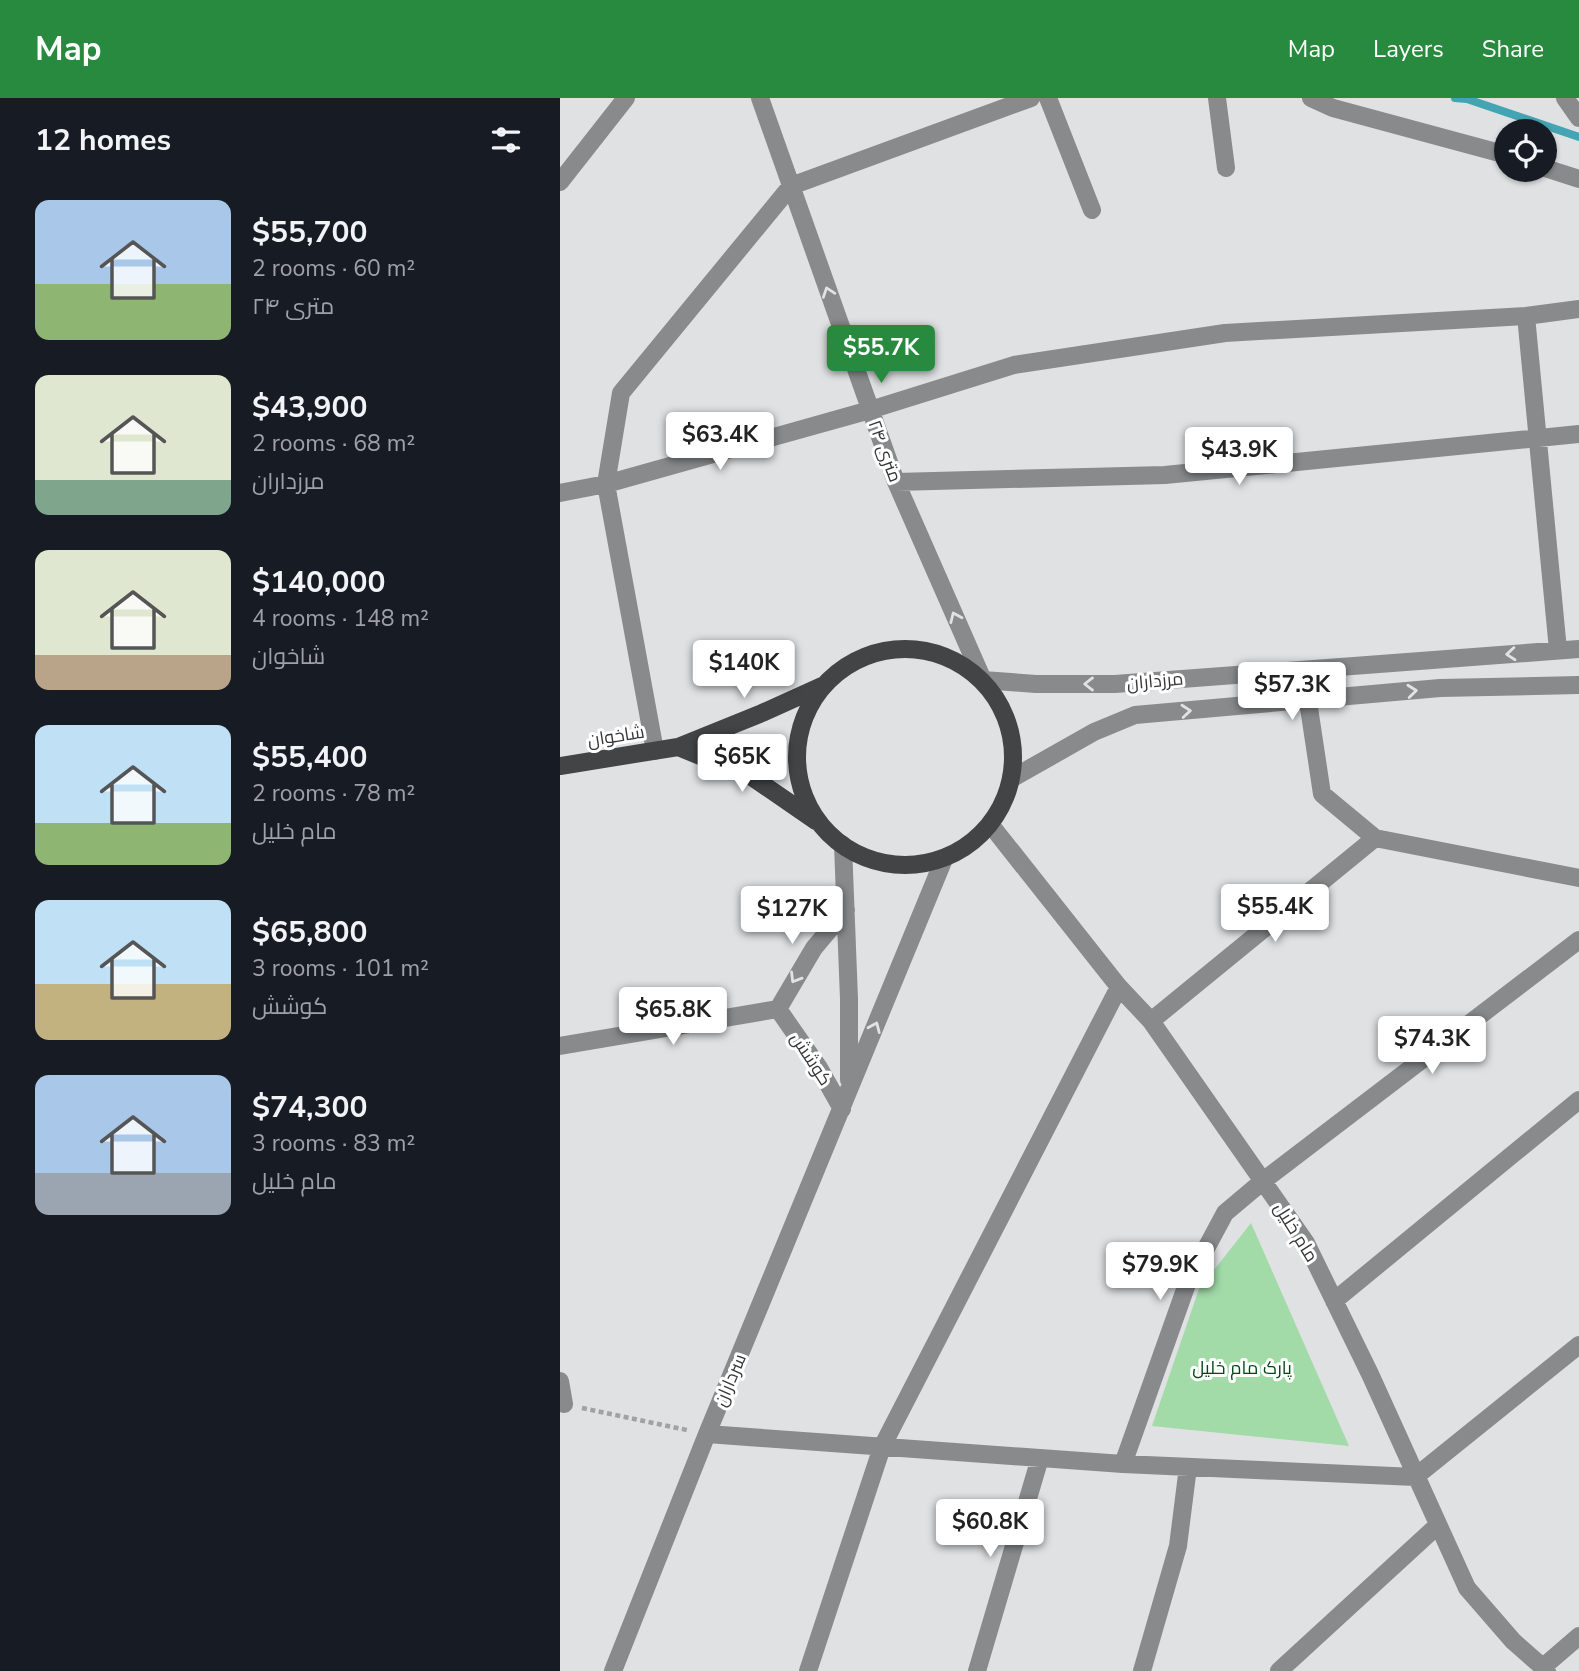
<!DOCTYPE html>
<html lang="en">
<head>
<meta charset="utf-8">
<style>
  body { margin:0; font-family:"Nunito Sans",Cairo,sans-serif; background:#20242c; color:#f1f3f6; height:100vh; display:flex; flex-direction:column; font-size:26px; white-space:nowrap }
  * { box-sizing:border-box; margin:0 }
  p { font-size:23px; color:#9ea1a6 }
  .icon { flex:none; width:38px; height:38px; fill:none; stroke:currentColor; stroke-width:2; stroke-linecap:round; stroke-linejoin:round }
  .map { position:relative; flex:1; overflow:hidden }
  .sheet { display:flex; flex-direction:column; background:#171b24; width:560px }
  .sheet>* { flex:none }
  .tools { position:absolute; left:934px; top:21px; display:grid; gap:14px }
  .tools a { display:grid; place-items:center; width:63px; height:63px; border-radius:50%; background:#171b24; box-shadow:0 2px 5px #0004; font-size:35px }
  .price { position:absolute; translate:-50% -60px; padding:0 16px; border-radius:7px; background:#fff; color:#222; font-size:23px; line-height:46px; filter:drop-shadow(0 2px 4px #0008) }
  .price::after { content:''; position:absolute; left:50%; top:42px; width:21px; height:16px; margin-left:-10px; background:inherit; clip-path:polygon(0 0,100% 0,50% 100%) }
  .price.current { background:#278a3e; color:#fff }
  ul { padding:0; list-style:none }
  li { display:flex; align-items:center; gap:21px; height:175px; padding:0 35px }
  li span { display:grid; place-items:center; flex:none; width:196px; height:140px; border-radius:14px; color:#555 }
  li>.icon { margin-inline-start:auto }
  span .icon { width:84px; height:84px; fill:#fffc; stroke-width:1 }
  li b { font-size:30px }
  h2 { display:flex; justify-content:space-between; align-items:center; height:84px; padding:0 35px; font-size:30px }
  header { display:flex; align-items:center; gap:42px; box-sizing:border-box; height:98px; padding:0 35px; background:#278a3e; color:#fff }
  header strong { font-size:33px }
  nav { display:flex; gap:38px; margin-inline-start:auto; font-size:24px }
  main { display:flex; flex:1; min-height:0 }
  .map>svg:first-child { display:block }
  .green { fill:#a2daa8 }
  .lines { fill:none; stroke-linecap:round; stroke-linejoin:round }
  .stream { stroke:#43a4b3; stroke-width:8 }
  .path { stroke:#a0a2a3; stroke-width:4.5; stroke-dasharray:5 3.5; stroke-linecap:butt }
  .minor { stroke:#898a8b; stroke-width:18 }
  .major { stroke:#434446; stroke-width:18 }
  .oneway { stroke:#e2e2e2 }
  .labels { text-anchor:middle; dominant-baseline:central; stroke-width:6; stroke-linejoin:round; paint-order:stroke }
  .street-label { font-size:18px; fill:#363738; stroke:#fff }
  .park-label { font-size:18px; fill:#054719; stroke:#fff }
</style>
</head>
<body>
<header>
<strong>Map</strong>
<nav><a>Map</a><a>Layers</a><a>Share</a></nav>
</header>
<main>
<section class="sheet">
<h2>12 homes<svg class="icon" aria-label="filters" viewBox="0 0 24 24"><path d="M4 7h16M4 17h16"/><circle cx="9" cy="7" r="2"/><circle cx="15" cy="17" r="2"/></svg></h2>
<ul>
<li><span style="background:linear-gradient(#a9c7e8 60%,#8fb573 0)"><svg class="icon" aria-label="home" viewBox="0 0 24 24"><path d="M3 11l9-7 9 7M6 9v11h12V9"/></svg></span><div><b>$55,700</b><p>2 rooms · 60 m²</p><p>۲۴ متری</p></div></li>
<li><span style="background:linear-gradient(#dfe7d0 75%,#7fa58c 0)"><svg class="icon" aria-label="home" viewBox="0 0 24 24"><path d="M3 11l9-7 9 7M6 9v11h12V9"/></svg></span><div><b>$43,900</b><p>2 rooms · 68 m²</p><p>مرزداران</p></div></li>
<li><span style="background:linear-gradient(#dfe7d0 75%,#b9a48a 0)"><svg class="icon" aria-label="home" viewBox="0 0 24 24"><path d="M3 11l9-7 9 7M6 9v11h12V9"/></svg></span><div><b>$140,000</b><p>4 rooms · 148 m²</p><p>شاخوان</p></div></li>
<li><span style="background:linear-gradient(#bfe0f5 70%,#8fb573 0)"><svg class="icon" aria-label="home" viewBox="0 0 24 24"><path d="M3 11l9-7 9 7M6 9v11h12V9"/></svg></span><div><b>$55,400</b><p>2 rooms · 78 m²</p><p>مام خلیل</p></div></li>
<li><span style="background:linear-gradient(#bfe0f5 60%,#c2b280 0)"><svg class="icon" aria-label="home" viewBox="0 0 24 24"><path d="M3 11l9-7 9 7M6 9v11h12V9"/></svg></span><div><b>$65,800</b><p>3 rooms · 101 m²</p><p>کوشش</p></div></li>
<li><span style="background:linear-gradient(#a9c7e8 70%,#9aa5b1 0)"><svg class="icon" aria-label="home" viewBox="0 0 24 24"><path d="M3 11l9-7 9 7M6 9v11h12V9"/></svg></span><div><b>$74,300</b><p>3 rooms · 83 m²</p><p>مام خلیل</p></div></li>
</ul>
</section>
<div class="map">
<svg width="1019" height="1573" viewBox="0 0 1019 1573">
  <rect width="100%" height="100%" fill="#dfe1e3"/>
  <!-- green -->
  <path class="green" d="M691 1125 789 1348 592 1328 639 1191Z"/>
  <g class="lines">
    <!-- stream -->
    <path class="stream" d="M895 0 907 1 1019 39"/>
    <!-- path -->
    <path class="path" d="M22 1310 127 1332"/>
    <!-- minor -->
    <path class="minor" d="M200 0 336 384 423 582 476 586H555L1019 551
      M488 0 532 112
      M657 0 666 70
      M751 0 773 10 947 57
      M1005 0 1019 20
      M985 70 1019 81
      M0 84 66 0
      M966 218 998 552
      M336 384 605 377 1019 336
      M0 395 46 386 310 312 454 267 665 235 966 218 1019 211
      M748 603 762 696 815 740 1019 780
      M95 653 46 386 61 295 231 88 471 0
      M451 681 534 634 575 617 880 590 1019 587
      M430 726 559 889 591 923 746 1145 810 1276 907 1490 953 1543 987 1573
      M283 747 289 901V982
      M218 911 254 850 286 812
      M218 911 259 970 282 1011
      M591 923 815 740
      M0 948 218 911
      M774 1203 1019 1002
      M0 1283 4 1306
      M147 1336 563 1366 855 1379 1019 1247
      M563 1366 627 1186 665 1115 703 1083 1019 842
      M983 1569 1019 1538
      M53 1573 147 1336 384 761
      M248 1573 322 1349 559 889
      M417 1573 480 1360
      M582 1573 618 1448 628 1369
      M719 1573 878 1427"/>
    <!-- major -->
    <path class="major" d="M237 659a108 108 0 1 1 216 0a108 108 0 1 1-216 0Z
      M118 649 192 679 256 723
      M0 668 118 649 202 615 262 588"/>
  </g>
  <!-- one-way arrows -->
  <defs><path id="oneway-chevron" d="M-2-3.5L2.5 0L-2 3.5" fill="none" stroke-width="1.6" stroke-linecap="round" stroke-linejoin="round" transform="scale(1.75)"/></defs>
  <g class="oneway">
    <use href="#oneway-chevron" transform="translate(268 194) rotate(-109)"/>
    <use href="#oneway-chevron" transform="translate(395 519) rotate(-114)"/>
    <use href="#oneway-chevron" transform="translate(951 556) rotate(175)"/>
    <use href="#oneway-chevron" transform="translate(529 586) rotate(-180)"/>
    <use href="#oneway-chevron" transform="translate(852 593) rotate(-6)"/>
    <use href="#oneway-chevron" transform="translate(626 613) rotate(-5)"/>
    <use href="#oneway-chevron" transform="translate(235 880) rotate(121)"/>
    <use href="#oneway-chevron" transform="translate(315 929) rotate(-67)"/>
  </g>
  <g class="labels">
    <!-- street labels -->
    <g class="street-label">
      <text transform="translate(325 353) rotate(70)">۲۴ متری</text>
      <text transform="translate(595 583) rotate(-5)">مرزداران</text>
      <text transform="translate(56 638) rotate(-9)">شاخوان</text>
      <text transform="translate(251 961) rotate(57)">کوشش</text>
      <text transform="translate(736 1134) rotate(58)">مام خلیل</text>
      <text transform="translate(170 1282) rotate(-67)">سرداران</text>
    </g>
    <!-- park labels -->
    <g class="park-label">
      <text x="682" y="1270">پارک مام خلیل</text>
    </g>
  </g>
</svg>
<div class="tools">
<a><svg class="icon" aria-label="locate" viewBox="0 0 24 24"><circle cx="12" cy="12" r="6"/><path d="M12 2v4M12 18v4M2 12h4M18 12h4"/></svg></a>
</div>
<b class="price current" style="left:321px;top:287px">$55.7K</b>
<b class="price" style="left:160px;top:374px">$63.4K</b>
<b class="price" style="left:679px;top:389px">$43.9K</b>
<b class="price" style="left:184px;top:602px">$140K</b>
<b class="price" style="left:732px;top:624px">$57.3K</b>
<b class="price" style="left:182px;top:696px">$65K</b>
<b class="price" style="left:715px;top:846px">$55.4K</b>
<b class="price" style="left:232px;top:848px">$127K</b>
<b class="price" style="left:113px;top:949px">$65.8K</b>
<b class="price" style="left:872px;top:978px">$74.3K</b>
<b class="price" style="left:600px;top:1204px">$79.9K</b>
<b class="price" style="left:430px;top:1461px">$60.8K</b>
</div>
</main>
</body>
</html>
